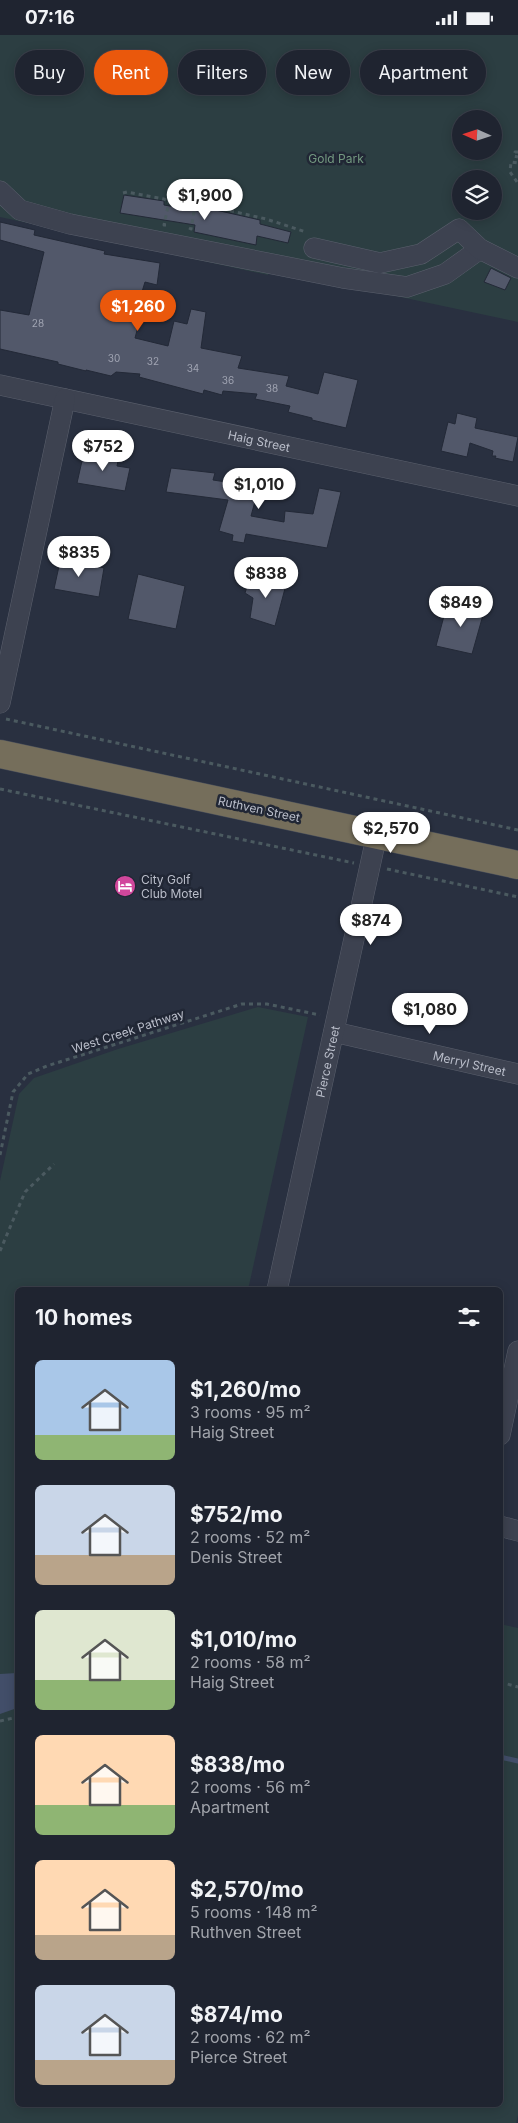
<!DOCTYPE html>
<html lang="en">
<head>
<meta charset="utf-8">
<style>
  body { margin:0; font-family:Inter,sans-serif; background:#272c38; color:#f1f3f6; height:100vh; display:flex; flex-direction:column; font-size:19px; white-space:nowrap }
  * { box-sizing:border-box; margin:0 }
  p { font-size:16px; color:#a1a4ab }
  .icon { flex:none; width:28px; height:28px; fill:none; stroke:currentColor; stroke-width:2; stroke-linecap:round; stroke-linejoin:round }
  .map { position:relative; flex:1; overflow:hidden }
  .side { position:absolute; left:15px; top:1252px; width:488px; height:820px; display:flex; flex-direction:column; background:#1f2430; border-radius:8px; box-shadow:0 2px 12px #0003,0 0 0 1px #3c414c }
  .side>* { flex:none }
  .guide { position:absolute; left:15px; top:15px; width:489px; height:45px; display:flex; gap:10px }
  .needle { width:32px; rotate:273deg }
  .tools { position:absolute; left:452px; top:75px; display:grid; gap:10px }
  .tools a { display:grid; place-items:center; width:50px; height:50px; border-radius:50%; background:#1f2430; box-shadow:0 2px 12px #0003,0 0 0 1px #3c414c; font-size:25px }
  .price { position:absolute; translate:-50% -42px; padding:0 11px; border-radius:18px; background:#fff; color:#222; font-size:16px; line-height:32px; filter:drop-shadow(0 1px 2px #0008) }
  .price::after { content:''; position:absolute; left:50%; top:30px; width:15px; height:11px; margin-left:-8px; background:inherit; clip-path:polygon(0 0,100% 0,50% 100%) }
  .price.on { background:#ea580c; color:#fff }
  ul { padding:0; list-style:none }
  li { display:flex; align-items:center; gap:15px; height:125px; padding:0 20px }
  li span { display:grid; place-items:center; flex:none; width:140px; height:100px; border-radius:8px; color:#555 }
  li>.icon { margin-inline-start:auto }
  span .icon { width:60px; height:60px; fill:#fffc; stroke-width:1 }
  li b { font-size:21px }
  h2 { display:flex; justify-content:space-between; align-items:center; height:60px; padding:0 20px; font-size:21px }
  .chip { padding:0 18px; border-radius:22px; background:#1f2430; box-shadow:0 2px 12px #0003,0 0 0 1px #3c414c; font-size:18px; line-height:45px }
  .chip.on { background:#ea580c; color:#fff }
  .status { display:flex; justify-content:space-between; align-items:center; height:35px; padding:0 25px; background:#1f2430; direction:ltr }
  .status svg { height:14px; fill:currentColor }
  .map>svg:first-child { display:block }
  .green { fill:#2c3e42; fill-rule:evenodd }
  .water { fill:#424e69 }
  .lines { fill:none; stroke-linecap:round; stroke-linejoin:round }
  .stream { stroke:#424e69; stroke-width:5 }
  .building { fill:#52586a; stroke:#232937 }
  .minor-casing { stroke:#5b606d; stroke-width:21 }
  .highway-casing { stroke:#474d5a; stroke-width:29 }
  .path { stroke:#4b5a60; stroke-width:3; stroke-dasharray:4 4; stroke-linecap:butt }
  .minor { stroke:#3d4250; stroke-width:20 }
  .highway { stroke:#756e5b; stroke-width:28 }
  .labels { text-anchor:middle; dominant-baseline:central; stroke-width:5; stroke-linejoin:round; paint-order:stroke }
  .number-label { font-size:10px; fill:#a0a4b2 }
  .park-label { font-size:12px; fill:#739980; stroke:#212735 }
  .street-label { font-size:12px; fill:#babeca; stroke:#212735 }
  .poi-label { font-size:12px; fill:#babeca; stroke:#212735; text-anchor:start }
</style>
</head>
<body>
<div class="status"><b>07:16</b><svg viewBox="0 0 49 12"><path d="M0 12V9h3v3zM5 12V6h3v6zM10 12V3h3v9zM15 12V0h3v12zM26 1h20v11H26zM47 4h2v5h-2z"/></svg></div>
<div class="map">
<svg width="518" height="2088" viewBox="0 0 518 2088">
  <rect width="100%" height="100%" fill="#293040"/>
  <!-- green -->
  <path class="green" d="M0 0H518V287L269 234 268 240 0 182ZM461 84H494V116H461ZM461 144H494V176H461Z
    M258 972 308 982 248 1255H18V2070H500V1589L518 1593V2080L516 2088H0V1146L19 1059 34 1043 118 1014Z"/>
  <!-- water -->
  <path class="water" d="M17 1638V1673L0 1679V1639Z"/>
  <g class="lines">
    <!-- stream -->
    <path class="stream" d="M500 1722 518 1726"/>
  </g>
  <!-- building -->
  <path class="building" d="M124 160 164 166V170L198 176V171L260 185V189L291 197 288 208 257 201 256 210 194 197 195 190 120 178Z
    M0 187 35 195 34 200 105 216 104 219 160 228 157 250 145 247 134 283 140 284 135 303 168 311 174 286 187 289 191 274 206 277 201 313 242 321 238 333 289 341 286 351 318 359 324 337 358 345 346 393 312 385V383L288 377 290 371 255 364 257 359 223 356 222 360 204 355 203 359 139 342 140 339 116 337 111 341 86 335V336L58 329V327L0 314V275L29 280 44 217 0 205Z
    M491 233 511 243 505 255 484 247Z
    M457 378 477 383 475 393 518 402 513 427 495 423 496 421H492L493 416 470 408 467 422 441 416 448 387 455 389Z
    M84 417 119 421 117 431 130 433 125 456 77 448Z
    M171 433 215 438 213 445 259 452 251 481 284 487 285 476 313 479 319 453 341 457 327 513 246 499 244 508 232 506 233 500 219 496 228 465 166 457Z
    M61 522 104 533 99 562 54 554Z
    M138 539 185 551 176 594 128 584Z
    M250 542 287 546 275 591 250 583 253 563 245 558Z
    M464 563 479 565 476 579 483 580 472 619 436 611 444 581 451 582 460 575Z"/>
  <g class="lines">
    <!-- minor casing -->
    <g class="minor-casing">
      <g id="minor">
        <path d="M0 156 20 175 70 189 343 243 407 252 445 239 480 214"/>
        <path d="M314 213 380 228 421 219 459 194 480 214 518 233"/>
        <path id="s1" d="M0 350 518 461"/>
        <path d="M0 668 65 364"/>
        <path id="s2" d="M334 997 518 1039"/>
        <path id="s3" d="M277 1255 377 799"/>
        <path d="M500 1400 518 1316"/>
        <path d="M500 1491 518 1496"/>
      </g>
    </g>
    <!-- highway casing -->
    <g class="highway-casing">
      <path id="highway" d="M0 719 518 830"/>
    </g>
    <!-- path -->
    <path class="path" d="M518 117H515L514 121 518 122
      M517 147 510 137 511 127 518 128
      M123 158 127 157 164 164 169 167
      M166 190H164L169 167 195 171 201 169 266 184 306 197
      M189 193 191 194 195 171
      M6 684 518 795
      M0 754 354 828
      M387 834 518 862
      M0 1120 13 1057 28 1039 47 1031 242 969H267L320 980
      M0 1216 25 1157 54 1129
      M500 1647 518 1652
      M0 1686 18 1682"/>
    <!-- minor -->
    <use href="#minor" class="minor"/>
    <!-- highway -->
    <use href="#highway" class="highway"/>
  </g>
  <!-- icons -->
  <defs>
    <g id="hotel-disc" transform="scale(1.125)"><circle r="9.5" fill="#d1479c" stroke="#212735"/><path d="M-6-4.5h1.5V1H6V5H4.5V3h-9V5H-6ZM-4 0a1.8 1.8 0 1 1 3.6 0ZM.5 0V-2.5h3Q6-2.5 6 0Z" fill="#fff"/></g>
  </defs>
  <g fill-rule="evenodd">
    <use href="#hotel-disc" x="125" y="851"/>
  </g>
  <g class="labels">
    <!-- number labels -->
    <g class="number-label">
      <text x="38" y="288">28</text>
      <text x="114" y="323">30</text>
      <text x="153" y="326">32</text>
      <text x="193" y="333">34</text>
      <text x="228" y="345">36</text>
      <text x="272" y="353">38</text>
    </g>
    <!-- park labels -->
    <g class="park-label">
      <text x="336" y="123">Gold Park</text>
    </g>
    <!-- street labels -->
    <g class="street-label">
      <text stroke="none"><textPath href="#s1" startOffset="265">Haig Street</textPath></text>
      <text transform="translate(259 774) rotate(12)">Ruthven Street</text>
      <text transform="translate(128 996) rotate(-18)">West Creek Pathway</text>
      <text stroke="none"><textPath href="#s3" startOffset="234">Pierce Street</textPath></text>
      <text stroke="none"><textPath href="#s2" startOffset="139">Merryl Street</textPath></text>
    </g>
    <!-- poi labels -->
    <g class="poi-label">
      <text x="141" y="844">City Golf<tspan x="141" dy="14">Club Motel</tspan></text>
    </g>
  </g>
</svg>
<div class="tools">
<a><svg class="needle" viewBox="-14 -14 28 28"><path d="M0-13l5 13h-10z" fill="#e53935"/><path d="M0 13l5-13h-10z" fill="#a1a4ab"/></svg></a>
<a><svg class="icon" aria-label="layers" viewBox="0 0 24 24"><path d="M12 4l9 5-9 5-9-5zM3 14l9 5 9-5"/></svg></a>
</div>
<b class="price" style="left:205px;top:186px">$1,900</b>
<b class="price on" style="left:138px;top:297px">$1,260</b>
<b class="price" style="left:103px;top:437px">$752</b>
<b class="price" style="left:259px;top:475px">$1,010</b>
<b class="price" style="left:79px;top:543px">$835</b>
<b class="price" style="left:266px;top:564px">$838</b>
<b class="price" style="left:461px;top:593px">$849</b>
<b class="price" style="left:391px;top:819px">$2,570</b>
<b class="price" style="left:371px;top:911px">$874</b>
<b class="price" style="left:430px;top:1000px">$1,080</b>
<div class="guide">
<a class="chip">Buy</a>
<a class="chip on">Rent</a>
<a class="chip">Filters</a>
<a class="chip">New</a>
<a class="chip">Apartment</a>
</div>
<section class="side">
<h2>10 homes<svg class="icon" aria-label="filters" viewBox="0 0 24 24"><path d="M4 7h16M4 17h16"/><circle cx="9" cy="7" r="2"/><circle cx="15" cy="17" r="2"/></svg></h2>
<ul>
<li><span style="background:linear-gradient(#a9c7e8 75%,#8fb573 0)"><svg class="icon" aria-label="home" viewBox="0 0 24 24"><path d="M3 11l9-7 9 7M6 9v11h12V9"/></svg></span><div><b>$1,260/mo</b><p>3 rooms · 95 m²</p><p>Haig Street</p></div></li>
<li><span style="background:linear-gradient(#c9d6e8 70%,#b9a48a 0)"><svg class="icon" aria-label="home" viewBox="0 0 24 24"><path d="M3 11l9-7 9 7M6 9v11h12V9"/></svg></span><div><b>$752/mo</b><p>2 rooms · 52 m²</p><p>Denis Street</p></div></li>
<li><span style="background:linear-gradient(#dfe7d0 70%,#8fb573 0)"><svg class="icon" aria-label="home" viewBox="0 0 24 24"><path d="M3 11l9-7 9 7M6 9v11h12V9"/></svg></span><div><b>$1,010/mo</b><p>2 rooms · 58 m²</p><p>Haig Street</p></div></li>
<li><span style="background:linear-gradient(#ffd9b3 70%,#8fb573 0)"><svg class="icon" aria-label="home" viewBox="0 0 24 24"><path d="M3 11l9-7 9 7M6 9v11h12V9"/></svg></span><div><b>$838/mo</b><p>2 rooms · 56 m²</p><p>Apartment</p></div></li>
<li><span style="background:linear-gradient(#ffd9b3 75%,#b9a48a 0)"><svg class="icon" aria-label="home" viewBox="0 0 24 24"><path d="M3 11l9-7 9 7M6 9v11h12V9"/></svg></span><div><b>$2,570/mo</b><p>5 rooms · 148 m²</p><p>Ruthven Street</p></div></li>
<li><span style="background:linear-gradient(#c9d6e8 75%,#b9a48a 0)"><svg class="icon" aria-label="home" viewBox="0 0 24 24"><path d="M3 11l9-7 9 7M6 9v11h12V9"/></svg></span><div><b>$874/mo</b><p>2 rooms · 62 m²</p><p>Pierce Street</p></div></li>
</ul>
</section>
</div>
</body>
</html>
